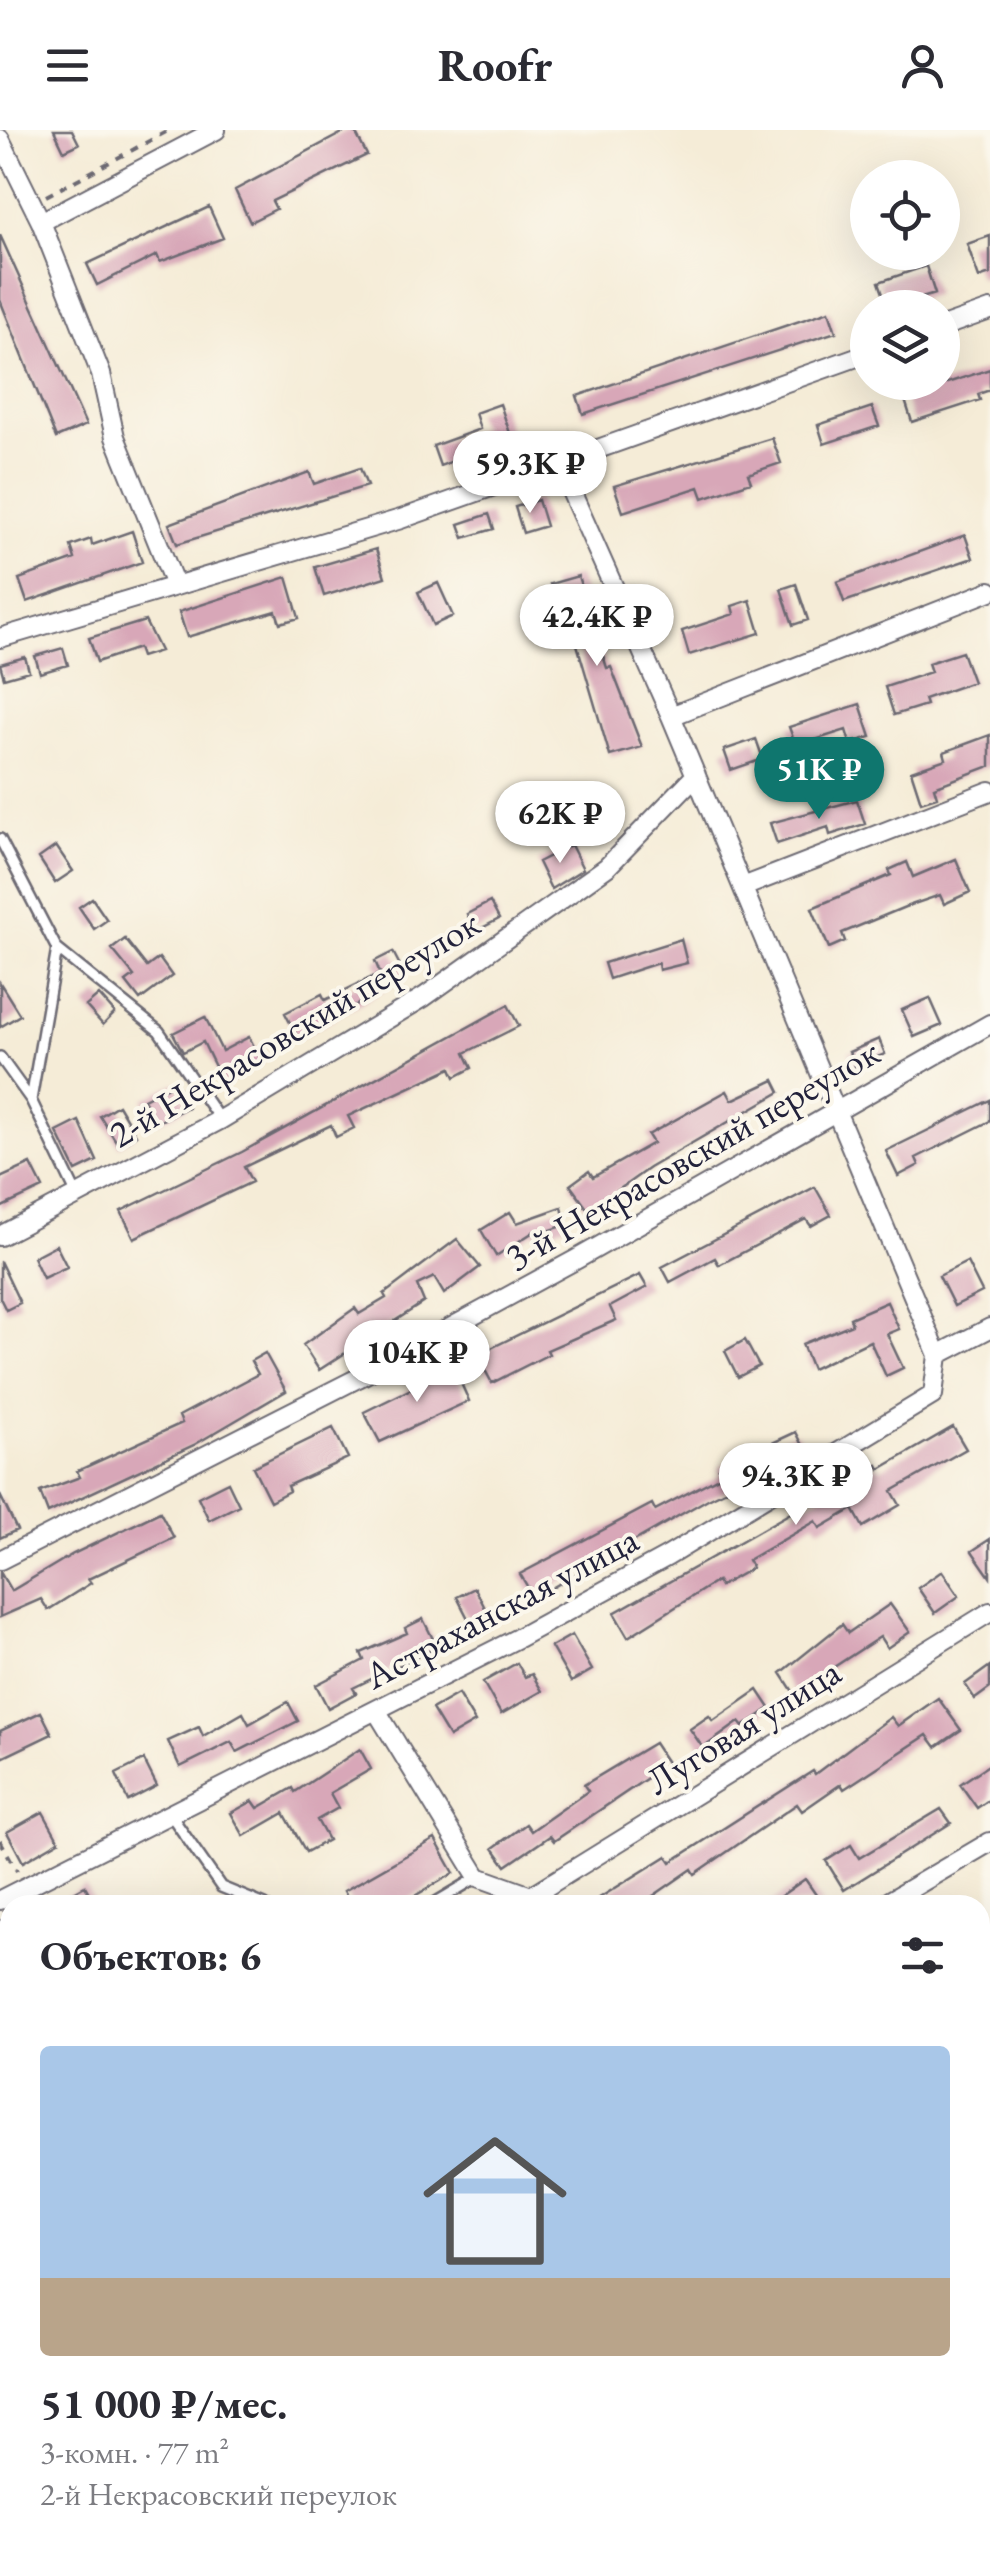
<!DOCTYPE html>
<html lang="ru">
<head>
<meta charset="utf-8">
<style>
  body { margin:0; font-family:"EB Garamond",serif; background:#f7f7f7; color:#2b2b33; height:100vh; display:flex; flex-direction:column; font-size:38px; white-space:nowrap }
  * { box-sizing:border-box; margin:0 }
  p { font-size:32px; color:#7c7c81 }
  .icon { flex:none; width:55px; height:55px; fill:none; stroke:currentColor; stroke-width:2; stroke-linecap:round; stroke-linejoin:round }
  .map { position:relative; flex:1; overflow:hidden }
  .drawer { position:absolute; left:0px; top:1765px; width:990px; height:672px; display:flex; flex-direction:column; background:#fff; border-radius:30px 30px 0 0; box-shadow:0 10px 40px #0002 }
  .drawer>* { flex:none }
  .controls { position:absolute; left:850px; top:30px; display:grid; gap:20px }
  .controls a { display:grid; place-items:center; width:110px; height:110px; border-radius:50%; background:#fff; box-shadow:0 10px 40px #0002; font-size:50px }
  .price { position:absolute; translate:-50% -85px; padding:0 22px; border-radius:35px; background:#fff; color:#222; font-size:32px; line-height:65px; filter:drop-shadow(0 2px 5px #0008) }
  .price::after { content:''; position:absolute; left:50%; top:60px; width:30px; height:22px; margin-left:-15px; background:inherit; clip-path:polygon(0 0,100% 0,50% 100%) }
  .price.selected { background:#0f766e; color:#fff }
  ul { padding:0; list-style:none }
  li { display:grid; align-content:center; gap:20px; height:530px; padding:0 40px }
  li span { display:grid; place-items:center; height:310px; border-radius:10px; color:#555 }
  li>.icon { margin-inline-start:auto }
  span .icon { width:180px; height:180px; fill:#fffc; stroke-width:1 }
  li b { font-size:42px }
  h2 { display:flex; justify-content:space-between; align-items:center; height:120px; padding:0 40px; font-size:42px }
  header { display:flex; justify-content:space-between; align-items:center; height:130px; padding:0 40px; background:#fff; font-size:45px; font-weight:700 }
  .map>svg:first-child { display:block }
  .building { fill:#d8a7b8 }
  .lines { fill:none; stroke-linecap:round; stroke-linejoin:round }
  .lane-casing { stroke:#6c6972; stroke-width:14 }
  .street-casing { stroke:#6c6972; stroke-width:22 }
  .secondary-casing { stroke:#6c6972; stroke-width:32 }
  .path { stroke:#6c6972; stroke-width:4; stroke-dasharray:8 8; stroke-linecap:butt }
  .lane { stroke:#fff; stroke-width:9 }
  .street { stroke:#fff; stroke-width:18 }
  .secondary { stroke:#fff; stroke-width:28 }
  .labels { text-anchor:middle; dominant-baseline:central; stroke-width:8; stroke-linejoin:round; paint-order:stroke }
  .street-label { font-size:38px; fill:#22223b; stroke:#fbf7ec }
</style>
</head>
<body>
<header><svg class="icon" aria-label="menu" viewBox="0 0 24 24"><path d="M4 6h16M4 12h16M4 18h16"/></svg>Roofr<svg class="icon" aria-label="person" viewBox="0 0 24 24"><circle cx="12" cy="8" r="4"/><path d="M4 21q1-7 8-7t8 7"/></svg></header>
<div class="map">
<svg width="990" height="2437" viewBox="0 0 990 2437">
  <rect width="100%" height="100%" fill="#fbf7ec"/>
  <filter id="ink" filterUnits="userSpaceOnUse"><feTurbulence type="fractalNoise" baseFrequency=".01" numOctaves="2"/><feDisplacementMap in="SourceGraphic" scale="20" xChannelSelector="R" yChannelSelector="G"/><feConvolveMatrix kernelMatrix="1 2 1 2 8 2 1 2 1" color-interpolation-filters="sRGB"/></filter>
  <filter id="wash" filterUnits="userSpaceOnUse"><feTurbulence type="fractalNoise" baseFrequency=".0048" numOctaves="4" result="noise"/><feDisplacementMap in="SourceGraphic" scale="40" xChannelSelector="R" yChannelSelector="G"/><feGaussianBlur stdDeviation="2.25" result="paint"/><feColorMatrix in="noise" values="0 0 0 0 0 0 0 0 0 0 0 0 0 0 0 0 0 1.4 0 .05"/><feComposite in="paint" operator="in"/></filter>
  <g filter="url(#wash)">
    <rect width="100%" height="100%" fill="#f5ecd7"/>
    <g id="blocks">
      <!-- building -->
      <path class="building" d="M54 0H72L79 14 64 21Z
        M348 0H354L367 25 272 71 276 79 250 92 235 60Z
        M209 77 223 108 160 132 157 125 97 155 87 134Z
        M0 105 86 295 56 308 0 170Z
        M990 106V144L979 148 967 114Z
        M926 136 935 164 888 178 879 152Z
        M829 181 836 202 583 284 577 266Z
        M990 239V260L978 264 980 270 912 292 904 267Z
        M500 274 512 309 440 336 433 316 480 299 475 283Z
        M872 277 879 296 824 314 818 295Z
        M772 308 781 333 748 344 751 352 703 368 699 357 623 382 614 356Z
        M360 338 367 356 177 414 169 394 309 342 314 354Z
        M538 370 546 396 523 403 515 377Z
        M489 384 494 399 464 408 459 394Z
        M132 401 142 432 27 472 19 449 75 429 71 416 91 409 92 415Z
        M965 405 973 428 844 472 837 452Z
        M376 419 385 447 324 466 315 437Z
        M578 446 607 538 611 537 642 617 610 626 568 484 560 487 550 454Z
        M287 447 299 488 280 493 276 481 187 507 179 482Z
        M438 453 453 486 433 495 418 462Z
        M796 454 808 490 793 495 781 459Z
        M750 470 760 503 689 525 682 501 734 484 732 476Z
        M145 491 160 521 141 527 138 518 97 532 89 508Z
        M63 518 68 535 40 543 35 526Z
        M962 522 973 552 924 569 926 575 894 585 885 557 931 542 928 533Z
        M25 527 29 541 4 548 0 534Z
        M860 574 871 607 850 613 846 600 796 616 789 597Z
        M990 605V636L934 657 937 667 921 672 911 641 946 629 944 622Z
        M756 609 763 629 731 640 724 620Z
        M857 670 865 694 830 705 828 697 777 714 770 693Z
        M571 715 583 739 551 759 538 732Z
        M56 716 73 741 55 753 39 728Z
        M956 729 970 762 944 774 940 765 905 777 842 803 845 811 829 818 812 778 891 745 889 740 907 732 913 747Z
        M92 768 107 790 94 799 79 777Z
        M490 772 499 789 476 801 467 784Z
        M125 809 147 837 159 828 172 846 140 870 126 852 134 846 112 819Z
        M681 809 687 833 659 840 658 833 609 849 604 833Z
        M393 822 406 847 298 908 285 883 322 864 325 870 380 843 375 831Z
        M0 853 20 885 0 897Z
        M99 865 115 883 103 895 86 876Z
        M930 868 942 895 914 907 902 880Z
        M508 875 519 896 465 923 472 938 455 947 451 938 348 986 354 998 336 1007 331 995 244 1037 252 1052 134 1108 121 1081 242 1022Z
        M205 887 222 921 249 907 263 933 223 953 203 912 183 922 173 903Z
        M879 909 885 924 855 936 849 922Z
        M774 950 780 962 649 1038 589 1081 570 1055 589 1041 593 1047 653 1013 648 1005 727 961 732 970Z
        M176 953 188 977 156 993 144 969Z
        M990 970V991L916 1028 919 1035 898 1046 886 1021Z
        M118 975 136 1005 119 1016 100 986Z
        M79 991 97 1031 76 1041 57 1002Z
        M31 1034 43 1058 0 1078V1048Z
        M815 1057 831 1085 811 1096 806 1089 719 1135 715 1128 670 1152 662 1137Z
        M562 1077 566 1095 536 1105 535 1101 496 1126 481 1100 510 1082 517 1093Z
        M457 1109 480 1137 444 1164 434 1147 417 1155 424 1172 319 1240 303 1215 355 1178 359 1184 386 1168 384 1164Z
        M56 1115 67 1137 43 1148 33 1127Z
        M0 1131 20 1173 6 1180 0 1168Z
        M967 1132 982 1162 954 1176 939 1146Z
        M640 1145 647 1157 610 1177 616 1190 547 1220 549 1224 492 1253 477 1225Z
        M887 1172 899 1199 887 1204 903 1238 886 1246 870 1211 812 1239 802 1214 852 1194 850 1188Z
        M745 1210 759 1236 738 1247 725 1221Z
        M265 1223 286 1261 194 1315 48 1383 40 1362 80 1347 77 1341 182 1293 179 1286 258 1244 251 1231Z
        M454 1238 469 1271 380 1312 364 1282Z
        M953 1297 966 1319 892 1361 900 1375 863 1397 853 1379 820 1398 816 1391 748 1430 752 1438 720 1456 717 1451 628 1507 614 1483 833 1359 878 1335 880 1339Z
        M333 1298 348 1328 287 1356 289 1361 270 1371 253 1337Z
        M796 1302 806 1321 708 1369 534 1468 520 1444 652 1374 655 1380 722 1345 718 1338Z
        M228 1352 239 1375 209 1390 198 1367Z
        M0 1365 17 1400 0 1408Z
        M160 1382 174 1408 88 1449 91 1453 48 1480 41 1469 0 1487V1442L11 1461 73 1424Z
        M990 1409V1447L972 1421Z
        M942 1441 959 1466 935 1483 918 1458Z
        M475 1458 490 1488 473 1498 457 1467Z
        M890 1474 910 1502 887 1518 880 1507 794 1563 781 1543 842 1494 848 1503Z
        M423 1489 437 1517 353 1558 356 1563 328 1578 316 1555 364 1530 361 1523 407 1503 405 1498Z
        M572 1505 592 1540 571 1552 551 1517Z
        M517 1533 525 1547 532 1544 542 1561 501 1584 483 1552Z
        M990 1536V1558L975 1569 965 1554Z
        M758 1560 770 1578 743 1597 739 1592 703 1618 690 1599 709 1586 713 1591Z
        M458 1564 475 1592 449 1607 432 1579Z
        M938 1568 961 1600 936 1617 927 1605 844 1659 841 1654 802 1681 797 1674 695 1744 692 1739 640 1775H588L667 1726 671 1732 813 1641 815 1644 891 1587 898 1596Z
        M288 1572 298 1591 237 1622 231 1612 180 1637 168 1611 199 1597 203 1606 243 1583 249 1594Z
        M41 1582 52 1604 0 1629V1601Z
        M654 1613 668 1634 554 1711 550 1706 506 1736 493 1718 526 1694 531 1701 588 1661 584 1655Z
        M360 1619 371 1639 330 1663 338 1678 317 1690 328 1710 306 1722 284 1683 244 1706 231 1683 253 1671 258 1678 293 1658 295 1662Z
        M144 1630 157 1656 128 1671 116 1644Z
        M990 1634V1669L977 1678 960 1654Z
        M941 1679 951 1693 844 1760 826 1731 851 1715 859 1728Z
        M43 1682 59 1711 23 1732 7 1702Z
        M435 1709 454 1743 399 1775H352L344 1761Z
        M805 1749 823 1775H768Z
        M85 1756 96 1775H50Z"/>
    </g>
  </g>
  <g filter="url(#ink)">
    <use href="#blocks" fill-opacity="0" stroke="#6c6972" stroke-width="2.5"/>
    <g class="lines">
      <!-- lane casing -->
      <g class="lane-casing">
        <path id="lane" d="M0 709 57 819 159 901 220 990
          M57 819 31 970 77 1065
          M0 927 31 970
          M170 1684 221 1757 265 1775
          M431 1775 478 1747"/>
      </g>
      <!-- street casing -->
      <g class="street-casing">
        <path id="street" d="M0 9 41 92 101 244 115 307 175 455
          M41 92 216 0
          M942 197 990 180
          M559 334 671 586 938 1225
          M0 508 401 389 868 223
          M671 586 990 461
          M743 757 990 661
          M0 1106 220 990 424 867 607 737 696 645
          M0 1430 358 1248 577 1129 990 894
          M376 1580 478 1747 531 1766 537 1775
          M531 1766 990 1482
          M0 1770 518 1508 668 1426 933 1265 938 1225 990 1198
          M883 1775 990 1712
          M980 1964 990 1958
          M980 2193 990 2187
          M0 2227 10 2222
          M980 2401 990 2415
          M199 2428 205 2437"/>
      </g>
      <!-- secondary casing -->
      <g class="secondary-casing">
        <path id="secondary" d="M0 1805 10 1816
          M523 2428 530 2437"/>
      </g>
      <!-- path -->
      <path class="path" d="M46 66 170 0
        M0 1710 17 1741
        M0 1884 10 1896"/>
      <!-- lane -->
      <use href="#lane" class="lane"/>
      <!-- street -->
      <use href="#street" class="street"/>
      <!-- secondary -->
      <use href="#secondary" class="secondary"/>
    </g>
  </g>
  <g class="labels">
    <!-- street labels -->
    <g class="street-label">
      <text transform="translate(294 898) rotate(-31)">2-й Некрасовский переулок</text>
      <text transform="translate(692 1024) rotate(-30)">3-й Некрасовский переулок</text>
      <text transform="translate(501 1477) rotate(-28)">Астраханская улица</text>
      <text transform="translate(743 1596) rotate(-32)">Луговая улица</text>
    </g>
  </g>
</svg>
<div class="controls">
<a><svg class="icon" aria-label="locate" viewBox="0 0 24 24"><circle cx="12" cy="12" r="6"/><path d="M12 2v4M12 18v4M2 12h4M18 12h4"/></svg></a>
<a><svg class="icon" aria-label="layers" viewBox="0 0 24 24"><path d="M12 4l9 5-9 5-9-5zM3 14l9 5 9-5"/></svg></a>
</div>
<b class="price" style="left:530px;top:386px">59.3K ₽</b>
<b class="price" style="left:597px;top:539px">42.4K ₽</b>
<b class="price selected" style="left:819px;top:692px">51K ₽</b>
<b class="price" style="left:560px;top:736px">62K ₽</b>
<b class="price" style="left:417px;top:1275px">104K ₽</b>
<b class="price" style="left:796px;top:1398px">94.3K ₽</b>
<section class="drawer">
<h2>Объектов: 6<svg class="icon" aria-label="filters" viewBox="0 0 24 24"><path d="M4 7h16M4 17h16"/><circle cx="9" cy="7" r="2"/><circle cx="15" cy="17" r="2"/></svg></h2>
<ul>
<li><span style="background:linear-gradient(#a9c7e8 75%,#b9a48a 0)"><svg class="icon" aria-label="home" viewBox="0 0 24 24"><path d="M3 11l9-7 9 7M6 9v11h12V9"/></svg></span><div><b>51 000 ₽/мес.</b><p>3-комн. · 77 m²</p><p>2-й Некрасовский переулок</p></div></li>
</ul>
</section>
</div>
</body>
</html>
